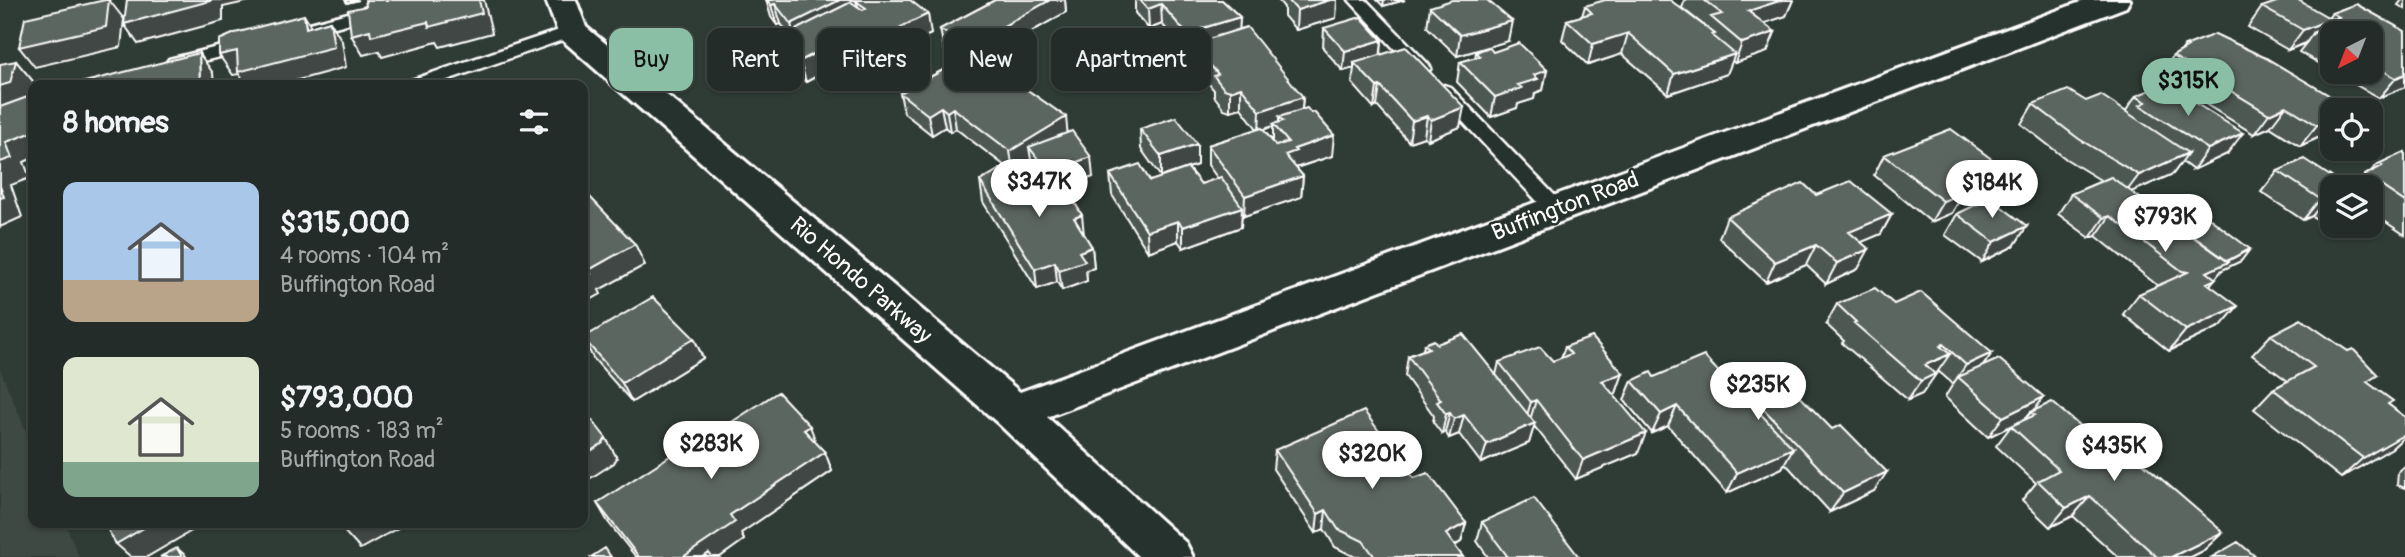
<!DOCTYPE html>
<html lang="en">
<head>
<meta charset="utf-8">
<style>
  body { margin:0; font-family:Pangolin,sans-serif; background:#2b3430; color:#f1f3f6; height:100vh; display:flex; flex-direction:column; font-size:26px; white-space:nowrap }
  * { box-sizing:border-box; margin:0 }
  p { font-size:23px; color:#a3a7a8 }
  .icon { flex:none; width:38px; height:38px; fill:none; stroke:currentColor; stroke-width:2; stroke-linecap:round; stroke-linejoin:round }
  .map { position:relative; flex:1; overflow:hidden }
  .side { position:absolute; left:28px; top:80px; width:560px; height:448px; display:flex; flex-direction:column; background:#232c28; border-radius:14px; box-shadow:0 2px 5px #0004,0 0 0 2px #404845 }
  .side>* { flex:none }
  .top-card { position:absolute; left:609px; top:28px; width:665px; height:63px; display:flex; gap:14px }
  .needle { width:46px; rotate:222deg }
  .buttons { position:absolute; left:2320px; top:21px; display:grid; gap:14px }
  .buttons a { display:grid; place-items:center; width:63px; height:63px; border-radius:14px; background:#232c28; box-shadow:0 2px 5px #0004,0 0 0 2px #404845; font-size:35px }
  .price { position:absolute; translate:-50% -60px; padding:0 16px; border-radius:24px; background:#fff; color:#222; font-size:23px; line-height:46px; filter:drop-shadow(0 2px 4px #0008) }
  .price::after { content:''; position:absolute; left:50%; top:42px; width:21px; height:16px; margin-left:-10px; background:inherit; clip-path:polygon(0 0,100% 0,50% 100%) }
  .price.selected { background:#8abfa5; color:#111 }
  ul { padding:0; list-style:none }
  li { display:flex; align-items:center; gap:21px; height:175px; padding:0 35px }
  li span { display:grid; place-items:center; flex:none; width:196px; height:140px; border-radius:14px; color:#555 }
  li>.icon { margin-inline-start:auto }
  span .icon { width:84px; height:84px; fill:#fffc; stroke-width:1 }
  li b { font-size:30px }
  h2 { display:flex; justify-content:space-between; align-items:center; height:84px; padding:0 35px; font-size:30px }
  .chip { padding:0 24px; border-radius:14px; background:#232c28; box-shadow:0 2px 5px #0004,0 0 0 2px #404845; font-size:24px; line-height:63px }
  .chip.selected { background:#8abfa5; color:#111 }
  .map>svg:first-child { display:block }
  .built { fill:#3c4842 }
  .lines { fill:none; stroke-linecap:round; stroke-linejoin:round }
  .service-casing { stroke:#fff; stroke-width:5 }
  .minor-casing { stroke:#fff; stroke-width:6 }
  .service { fill:#26332d; fill-rule:evenodd }
  .minor { fill:#26332d; fill-rule:evenodd }
  .wall { fill:#4e5853; stroke:#fff; stroke-width:2; fill-rule:evenodd }
  .shaded-wall { fill:#404744; stroke:#fff; stroke-width:2 }
  .building { fill:#5b6661; stroke:#fff; stroke-width:2 }
  .labels { text-anchor:middle; dominant-baseline:central; stroke-width:5; stroke-linejoin:round; paint-order:stroke }
  .street-label { font-size:23px; fill:#fff; stroke:#26332d }
</style>
</head>
<body>
<div class="map">
<svg width="2405" height="557" viewBox="0 0 2405 557">
  <rect width="100%" height="100%" fill="#2f3b35"/>
  <filter id="ink" filterUnits="userSpaceOnUse"><feTurbulence type="fractalNoise" baseFrequency=".0143" numOctaves="2"/><feDisplacementMap in="SourceGraphic" scale="14" xChannelSelector="R" yChannelSelector="G"/><feConvolveMatrix kernelMatrix="1 2 1 2 8 2 1 2 1" color-interpolation-filters="sRGB"/></filter>
  <g filter="url(#ink)">
    <!-- built -->
    <path class="built" d="M0 369 33 448V523H65L79 557H0Z"/>
    <g class="lines">
      <!-- service casing -->
      <g class="service-casing">
        <path id="service" d="M398 0H426L424 4 304 35 295 30 298 26Z
          M1349 0H1366L1428 64 1431 68 1428 72H1416Z
          M571 26 580 31 577 35 430 86H402L405 82Z
          M246 40 255 45 252 49 175 68 166 63 169 59Z
          M1444 85 1450 87 1563 204 1566 209 1563 214H1549L1438 95 1435 91Z"/>
      </g>
      <!-- minor casing -->
      <g class="minor-casing">
        <path id="minor" d="M546 0H576L586 27 1020 392 2086 0H2130L2126 7 1047 417 1186 543 1193 557H1139L999 424 560 38Z"/>
      </g>
      <!-- service -->
      <use href="#service" class="service"/>
      <!-- minor -->
      <use href="#minor" class="minor"/>
    </g>
    <!-- wall -->
    <path class="wall" d="M766 0H910L931 34 919 40 923 60 865 90 850 79 845 61 806 82 779 61 773 41 788 33 781 24 777 25 771 17Z
      M995 0H1065L1066 12 984 59 1068 133 1093 177 1065 187 1084 234 1092 247 1094 268 1086 270 1087 281 1062 290 1057 282 1037 289 983 202 980 181 1005 166 956 129 950 132 945 127 932 135 904 113 900 93 960 61 944 49 940 29ZM1031 160 1032 167 1046 187 1026 193 1013 171Z
      M1135 0H1222L1240 17 1239 29 1303 97 1302 110 1332 156 1296 168 1303 176 1301 197 1244 216 1242 213 1241 227 1183 248 1178 241 1148 252 1112 195 1110 174 1150 181 1201 184 1218 179 1208 165V145L1257 129 1241 108 1230 111 1224 109 1214 96V90L1192 64V51L1187 53 1162 24 1149 29 1135 13ZM1273 126V141L1263 130Z
      M1278 0H1337L1336 18 1296 30 1284 16V7Z
      M1377 0H1405L1383 6Z
      M1685 0H1793L1786 16 1764 23 1775 32 1767 52 1735 63 1732 61 1727 74 1668 94 1622 54 1588 65 1562 40 1567 20 1582 16 1585 6 1707 28 1682 8Z
      M2402 0H2405V9L2398 5Z
      M2356 4 2405 87 2379 98 2333 72H2371V33H2333V71L2299 52 2306 43 2288 50 2248 27 2262 7 2329 17 2332 13Z
      M1430 7 1508 41 1457 56 1427 27Z
      M1324 28 1382 40 1381 55 1460 127 1428 140 1424 137 1409 142 1377 106 1374 108 1352 83 1354 68 1343 71 1323 48Z
      M2185 46 2332 97 2330 100 2333 110V131L2300 146 2270 127 2254 134 2160 76 2173 56 2181 51Z
      M1476 52H1493L1547 70 1543 90 1535 93 1534 99 1518 104 1517 108 1491 117 1457 82 1460 62 1475 58Z
      M2136 96 2227 154 2193 170 2182 162 2173 174 2131 192 2174 223 2250 249 2241 261 2222 270 2210 285 2221 326 2169 351 2123 314 2139 294 2158 286 2096 236 2090 238 2058 214 2071 194 2102 181 2066 159 2021 124 2033 104 2086 101 2125 112Z
      M1140 129 1197 144V165L1161 177 1141 149Z
      M2405 152V235L2371 212V187H2355L2365 175 2370 172 2378 164Z
      M1884 155 2001 166 1989 187 1960 199 1952 213 1931 222 1874 175Z
      M2278 171 2333 187V207L2324 217 2318 220 2312 216 2303 220 2261 192Z
      M1816 195 1892 214 1881 234 1861 242 1858 269 1826 284 1806 265 1766 282 1719 238 1727 217Z
      M1957 214 2027 226 2014 246 1982 262 1945 235Z
      M1837 304H1894L1992 353 1983 366 2035 410 2095 439 2223 532 2203 551 2191 557H2118L2073 516 2050 527 2022 500 2036 483 1996 446 2011 426 2025 419 1988 437 1945 397 1953 384 1938 371 1922 394 1908 400 1842 343 1844 341 1826 324Z
      M2271 335 2369 384 2389 405 2405 417V436L2392 448 2341 478 2254 409 2273 389 2288 381 2252 355Z
      M583 338H694L703 358 632 402 593 358Z
      M1424 344H1437L1496 375 1499 362 1553 361 1561 358 1565 347 1623 373 1616 393 1612 394 1638 453 1576 479 1534 426 1529 443 1481 463 1459 434 1449 438 1445 432 1442 434 1433 422 1434 416 1405 376 1408 356 1423 350Z
      M1780 376 1874 491 1830 512 1785 463 1782 468 1727 493 1668 426 1652 433 1624 400 1632 381 1654 377 1739 394Z
      M707 438 816 443 825 452 832 471 741 533 744 540 720 557H636L608 522 597 503Z
      M1275 450 1414 478 1466 523 1461 542 1455 546 1463 557H1355L1335 547 1324 529 1316 533 1273 469Z
      M2405 466V488L2397 485 2398 472Z
      M1482 522 1579 557H1488L1477 541Z"/>
    <!-- shaded-wall -->
    <path class="shaded-wall" d="M109 0 124 19 121 47 35 67 19 47Z
      M210 0H254L223 7V21L138 44 124 24Z
      M345 0H359L347 3Z
      M479 0H484L492 33 440 47 437 42 382 57 379 51 363 55 351 35Z
      M838 0H875L856 1 858 6 796 44 791 24Z
      M1050 0H1065L1066 12 969 67 966 47Z
      M1330 0H1337L1336 18 1296 30 1297 10Z
      M1384 0H1405L1383 6Z
      M1782 0H1793L1786 16 1741 31 1748 11Z
      M775 4 781 24 777 25 771 5Z
      M1161 4 1162 24 1149 29 1148 9Z
      M928 14 931 34 919 40 923 60 865 90 860 70 901 27Z
      M304 15 316 35 306 28Z
      M1240 17 1239 37 1192 44V51L1187 53 1186 33Z
      M2331 19 2319 34 2314 32 2306 43 2288 50 2303 30Z
      M330 21 342 41 346 67 276 86H247L239 74 233 75 219 55Z
      M1512 21 1508 41 1457 56 1460 35Z
      M1775 32 1767 52 1735 63 1742 43Z
      M1628 33 1622 54 1588 65 1593 44Z
      M843 39 848 59H845V61L806 82 800 61Z
      M1382 40 1380 60 1354 63V68L1343 71 1345 51Z
      M199 53 213 73 214 86H200Z
      M1735 54 1727 74 1668 94 1674 74Z
      M16 61 33 81 27 104 0 110V86Z
      M1547 70 1543 90 1535 93 1534 99 1518 104 1517 108 1491 117 1495 97 1518 85 1534 75Z
      M2405 74V87L2379 98 2396 78Z
      M1380 86 1377 106 1374 108 1377 87Z
      M1241 87V108L1230 111V91Z
      M1303 97 1301 117 1283 121 1279 117V124H1273V126L1259 131 1260 111Z
      M2286 106 2270 127 2254 134 2269 114Z
      M941 107 945 127 932 135 928 115Z
      M1464 107 1460 127 1428 140 1431 120Z
      M953 108 956 129 950 132 947 112Z
      M1427 116 1424 137 1409 142 1412 121Z
      M1066 117 1068 138 1029 147 1031 160 1013 171 1010 151Z
      M2333 119V131L2300 146 2317 125Z
      M33 132V158L24 162 30 178 11 185 22 217 0 227V162L6 142Z
      M2243 133 2227 154 2193 170 2208 149Z
      M1334 135 1332 156 1295 168 1285 155 1294 149Z
      M1197 144V165L1161 177V156Z
      M2188 153 2173 174 2124 195 2139 175Z
      M1091 157 1093 177 1050 193 1048 172Z
      M2001 166 1989 187 1960 199 1952 213 1931 222 1943 201 1955 185Z
      M1303 176 1301 197 1244 216 1245 196Z
      M2329 196 2312 216 2303 220 2320 199Z
      M2333 203V207L2324 217 2318 220Z
      M1242 207 1241 227 1183 248V227Z
      M1892 214 1881 234 1838 252 1849 232Z
      M1082 215 1084 235 1074 218Z
      M2110 216 2096 236 2090 238 2104 218Z
      M1178 221V241L1148 252 1147 231Z
      M2027 226 2014 246 1982 262 1994 242Z
      M635 244 645 265 599 290 601 294 583 304V278L589 270Z
      M1816 245 1806 265 1766 282 1775 262Z
      M1092 247 1094 268 1086 270 1087 281 1062 290 1059 270 1079 252Z
      M1869 249 1858 269 1826 284 1837 263Z
      M2250 249 2241 261 2222 270 2199 299 2207 272Z
      M1055 262 1057 282 1037 289 1035 269Z
      M2238 306 2221 326 2169 351 2186 330Z
      M694 338 703 358 632 402 622 383Z
      M1943 344 1932 362 1950 354 1922 394 1908 400 1921 381 1917 378 1940 346Z
      M1992 353 1978 373 1958 377 1953 384 1966 365Z
      M1623 373 1616 393 1595 401 1602 381Z
      M2044 397 2032 413 2031 412 2025 419 1988 437 2003 417Z
      M1536 400 1530 420 1525 422 1531 402Z
      M1677 406 1668 426 1652 433 1661 414Z
      M1450 413 1445 432 1442 434 1446 414Z
      M1464 415 1459 434 1449 438 1454 419Z
      M1535 423 1529 443 1481 463 1487 444Z
      M810 426 817 445 804 430Z
      M1646 433 1638 453 1576 479 1583 460Z
      M2405 434V436L2392 448 2341 478 2363 458Z
      M606 438 617 458 614 463 583 483V456Z
      M1793 448 1782 468 1727 493 1737 473Z
      M825 452 832 471 741 533 744 540 720 557H683L730 515Z
      M1887 472 1874 491 1830 512 1843 493Z
      M2090 496 2073 516 2050 527 2066 508Z
      M1326 510 1324 529 1316 533 1318 514Z
      M152 523H205L147 557H131L116 544Z
      M355 523H402L403 525 360 549 343 530Z
      M1466 523 1461 542 1441 553 1446 534Z
      M2223 532 2203 551 2191 557H2171Z
      M177 548 187 557H182Z"/>
    <!-- building -->
    <path class="building" d="M105 0H109L106 27 19 47 25 18Z
      M127 0H210V1L124 24Z
      M365 0H479L482 13 429 27 428 22 371 36 370 30 351 35 348 10 366 6Z
      M767 0H840L791 24 775 4 771 5Z
      M859 0H910L928 14 901 27 919 40 860 70 845 59 859 51 843 39 800 61 773 41 851 2 863 10 866 8 856 1Z
      M995 0H1050L966 47 940 29Z
      M1140 0H1222L1240 17 1186 33 1161 4 1148 9Z
      M1288 0H1330L1297 10Z
      M1452 0H1487L1512 21 1460 35 1430 7Z
      M1605 0H1670L1715 34 1712 35 1735 54 1674 74 1628 33 1593 44 1567 20 1592 13 1585 6Z
      M1704 0H1782L1748 11 1775 32 1742 43 1711 17 1722 14Z
      M2282 0H2298L2331 19 2303 30 2262 7Z
      M2356 4 2405 31V74L2396 78 2371 64V33H2333V42L2314 32 2333 24 2328 22 2339 17 2332 13Z
      M304 15 306 28 330 21 334 47 238 72 237 51 219 55V40L235 33Z
      M1361 17 1382 40 1345 51 1324 28Z
      M1247 27 1303 97 1260 111 1241 87 1230 91 1224 89 1214 76 1218 74 1192 44Z
      M2215 34 2266 58 2332 97 2328 99 2347 110H2333V119L2317 125 2286 106 2269 114 2173 56 2188 47 2185 46Z
      M1519 43 1547 70 1534 75 1538 79 1518 85 1522 88 1495 97 1460 62 1480 56 1476 52 1489 47 1493 52Z
      M1406 47 1464 107 1431 120 1427 116 1412 121 1380 86 1377 87 1354 63Z
      M199 53 200 86H69Z
      M975 53 1066 117 1010 151 953 108 947 112 941 107 928 115 900 93Z
      M16 61 10 83 0 86V64Z
      M2157 87 2169 94 2176 91 2243 133 2208 149 2140 105 2146 102 2136 96Z
      M2068 90 2086 101 2101 95 2188 153 2139 175 2079 139 2033 104Z
      M33 95V132L6 142 12 158 0 162V107Z
      M1307 108 1311 113 1314 112 1334 135 1294 149 1296 151 1285 155 1303 176 1245 196 1208 145 1262 128 1276 146 1288 142 1273 124 1283 121 1279 117Z
      M1176 117 1197 144 1161 156 1140 129Z
      M1951 129 2001 166 1955 185 1964 193 1943 201 1884 155Z
      M1072 131 1091 157 1048 172 1029 147Z
      M2405 152V202L2365 175 2382 166 2378 164Z
      M2304 159 2347 187H2333V198L2329 196 2320 199 2278 171Z
      M1009 164 1026 193 1062 181 1082 215 1074 218 1092 247 1079 252 1085 261 1059 270 1055 262 1035 269 980 181Z
      M1140 164 1150 181 1188 168 1201 184 1221 177 1242 207 1183 227 1178 221 1147 231 1110 174Z
      M2111 177 2229 262 2207 272 2216 279 2207 283 2238 306 2186 330 2139 294 2188 272 2182 271 2110 216 2104 218 2071 194Z
      M1851 181 1892 214 1849 232 1869 249 1837 263 1816 245 1775 262 1727 217 1803 183 1816 195Z
      M0 186 4 197 0 198Z
      M589 196 635 244 589 270 591 274 583 278V199Z
      M1990 198 2027 226 1994 242 1957 214Z
      M2200 211 2250 249 2227 261 2174 223Z
      M1875 288 1894 304 1921 292 1992 353 1966 365 1943 344 1940 346 1950 354 1925 365 1935 374 1921 381 1854 323 1856 322 1837 304Z
      M653 297 694 338 622 383 583 338Z
      M2301 319 2348 351 2353 349 2378 375 2367 382 2393 401 2388 404 2405 417V434L2363 458 2273 389 2314 367 2271 335Z
      M1463 334 1535 423 1487 444 1464 415 1454 419 1450 413 1446 414 1437 402 1441 400 1408 356 1429 348 1424 344 1434 340 1437 344Z
      M1592 337 1623 373 1602 381 1646 433 1583 460 1536 400 1531 402 1499 362 1540 347 1553 361 1571 354 1565 347Z
      M1704 356 1739 394 1780 376 1832 429 1841 425 1887 472 1843 493 1759 404 1753 406 1793 448 1737 473 1677 406 1661 414 1632 381 1651 372 1654 377Z
      M1999 359 2044 397 2003 417 1958 377Z
      M778 392 810 426 804 430 825 452 730 515 735 522 683 557H639L597 503 704 434 707 438Z
      M2052 402 2095 439 2108 433 2223 532 2171 557H2157L2090 496 2066 508 2038 481 2059 470 2011 426 2035 415 2031 412Z
      M1364 411 1414 478 1428 473 1466 523 1446 534 1463 557H1375L1363 541 1338 529 1326 510 1318 514 1275 450Z
      M592 420 606 438 603 443 583 456V421L585 424Z
      M1534 498 1579 557H1508L1482 522Z
      M104 523H152L116 544Z
      M340 523H355L343 530Z
      M2238 542 2256 557H2212Z
      M177 548 182 557H160Z
      M605 548 611 557H591Z
      M709 553 712 557H703Z"/>
  </g>
  <g class="labels">
    <!-- street labels -->
    <g class="street-label">
      <text transform="translate(1565 206) rotate(-21)">Buffington Road</text>
      <text transform="translate(861 280) rotate(41)">Rio Hondo Parkway</text>
    </g>
  </g>
</svg>
<div class="buttons">
<a><svg class="needle" viewBox="-14 -14 28 28"><path d="M0-13l5 13h-10z" fill="#e53935"/><path d="M0 13l5-13h-10z" fill="#a3a7a8"/></svg></a>
<a><svg class="icon" aria-label="locate" viewBox="0 0 24 24"><circle cx="12" cy="12" r="6"/><path d="M12 2v4M12 18v4M2 12h4M18 12h4"/></svg></a>
<a><svg class="icon" aria-label="layers" viewBox="0 0 24 24"><path d="M12 4l9 5-9 5-9-5zM3 14l9 5 9-5"/></svg></a>
</div>
<b class="price selected" style="left:2188px;top:118px">$315K</b>
<b class="price" style="left:1039px;top:219px">$347K</b>
<b class="price" style="left:1992px;top:220px">$184K</b>
<b class="price" style="left:2165px;top:254px">$793K</b>
<b class="price" style="left:1758px;top:422px">$235K</b>
<b class="price" style="left:711px;top:481px">$283K</b>
<b class="price" style="left:2114px;top:483px">$435K</b>
<b class="price" style="left:1372px;top:491px">$320K</b>
<div class="top-card">
<a class="chip selected">Buy</a>
<a class="chip">Rent</a>
<a class="chip">Filters</a>
<a class="chip">New</a>
<a class="chip">Apartment</a>
</div>
<section class="side">
<h2>8 homes<svg class="icon" aria-label="filters" viewBox="0 0 24 24"><path d="M4 7h16M4 17h16"/><circle cx="9" cy="7" r="2"/><circle cx="15" cy="17" r="2"/></svg></h2>
<ul>
<li><span style="background:linear-gradient(#a9c7e8 70%,#b9a48a 0)"><svg class="icon" aria-label="home" viewBox="0 0 24 24"><path d="M3 11l9-7 9 7M6 9v11h12V9"/></svg></span><div><b>$315,000</b><p>4 rooms · 104 m²</p><p>Buffington Road</p></div></li>
<li><span style="background:linear-gradient(#dfe7d0 75%,#7fa58c 0)"><svg class="icon" aria-label="home" viewBox="0 0 24 24"><path d="M3 11l9-7 9 7M6 9v11h12V9"/></svg></span><div><b>$793,000</b><p>5 rooms · 183 m²</p><p>Buffington Road</p></div></li>
</ul>
</section>
</div>
</body>
</html>
